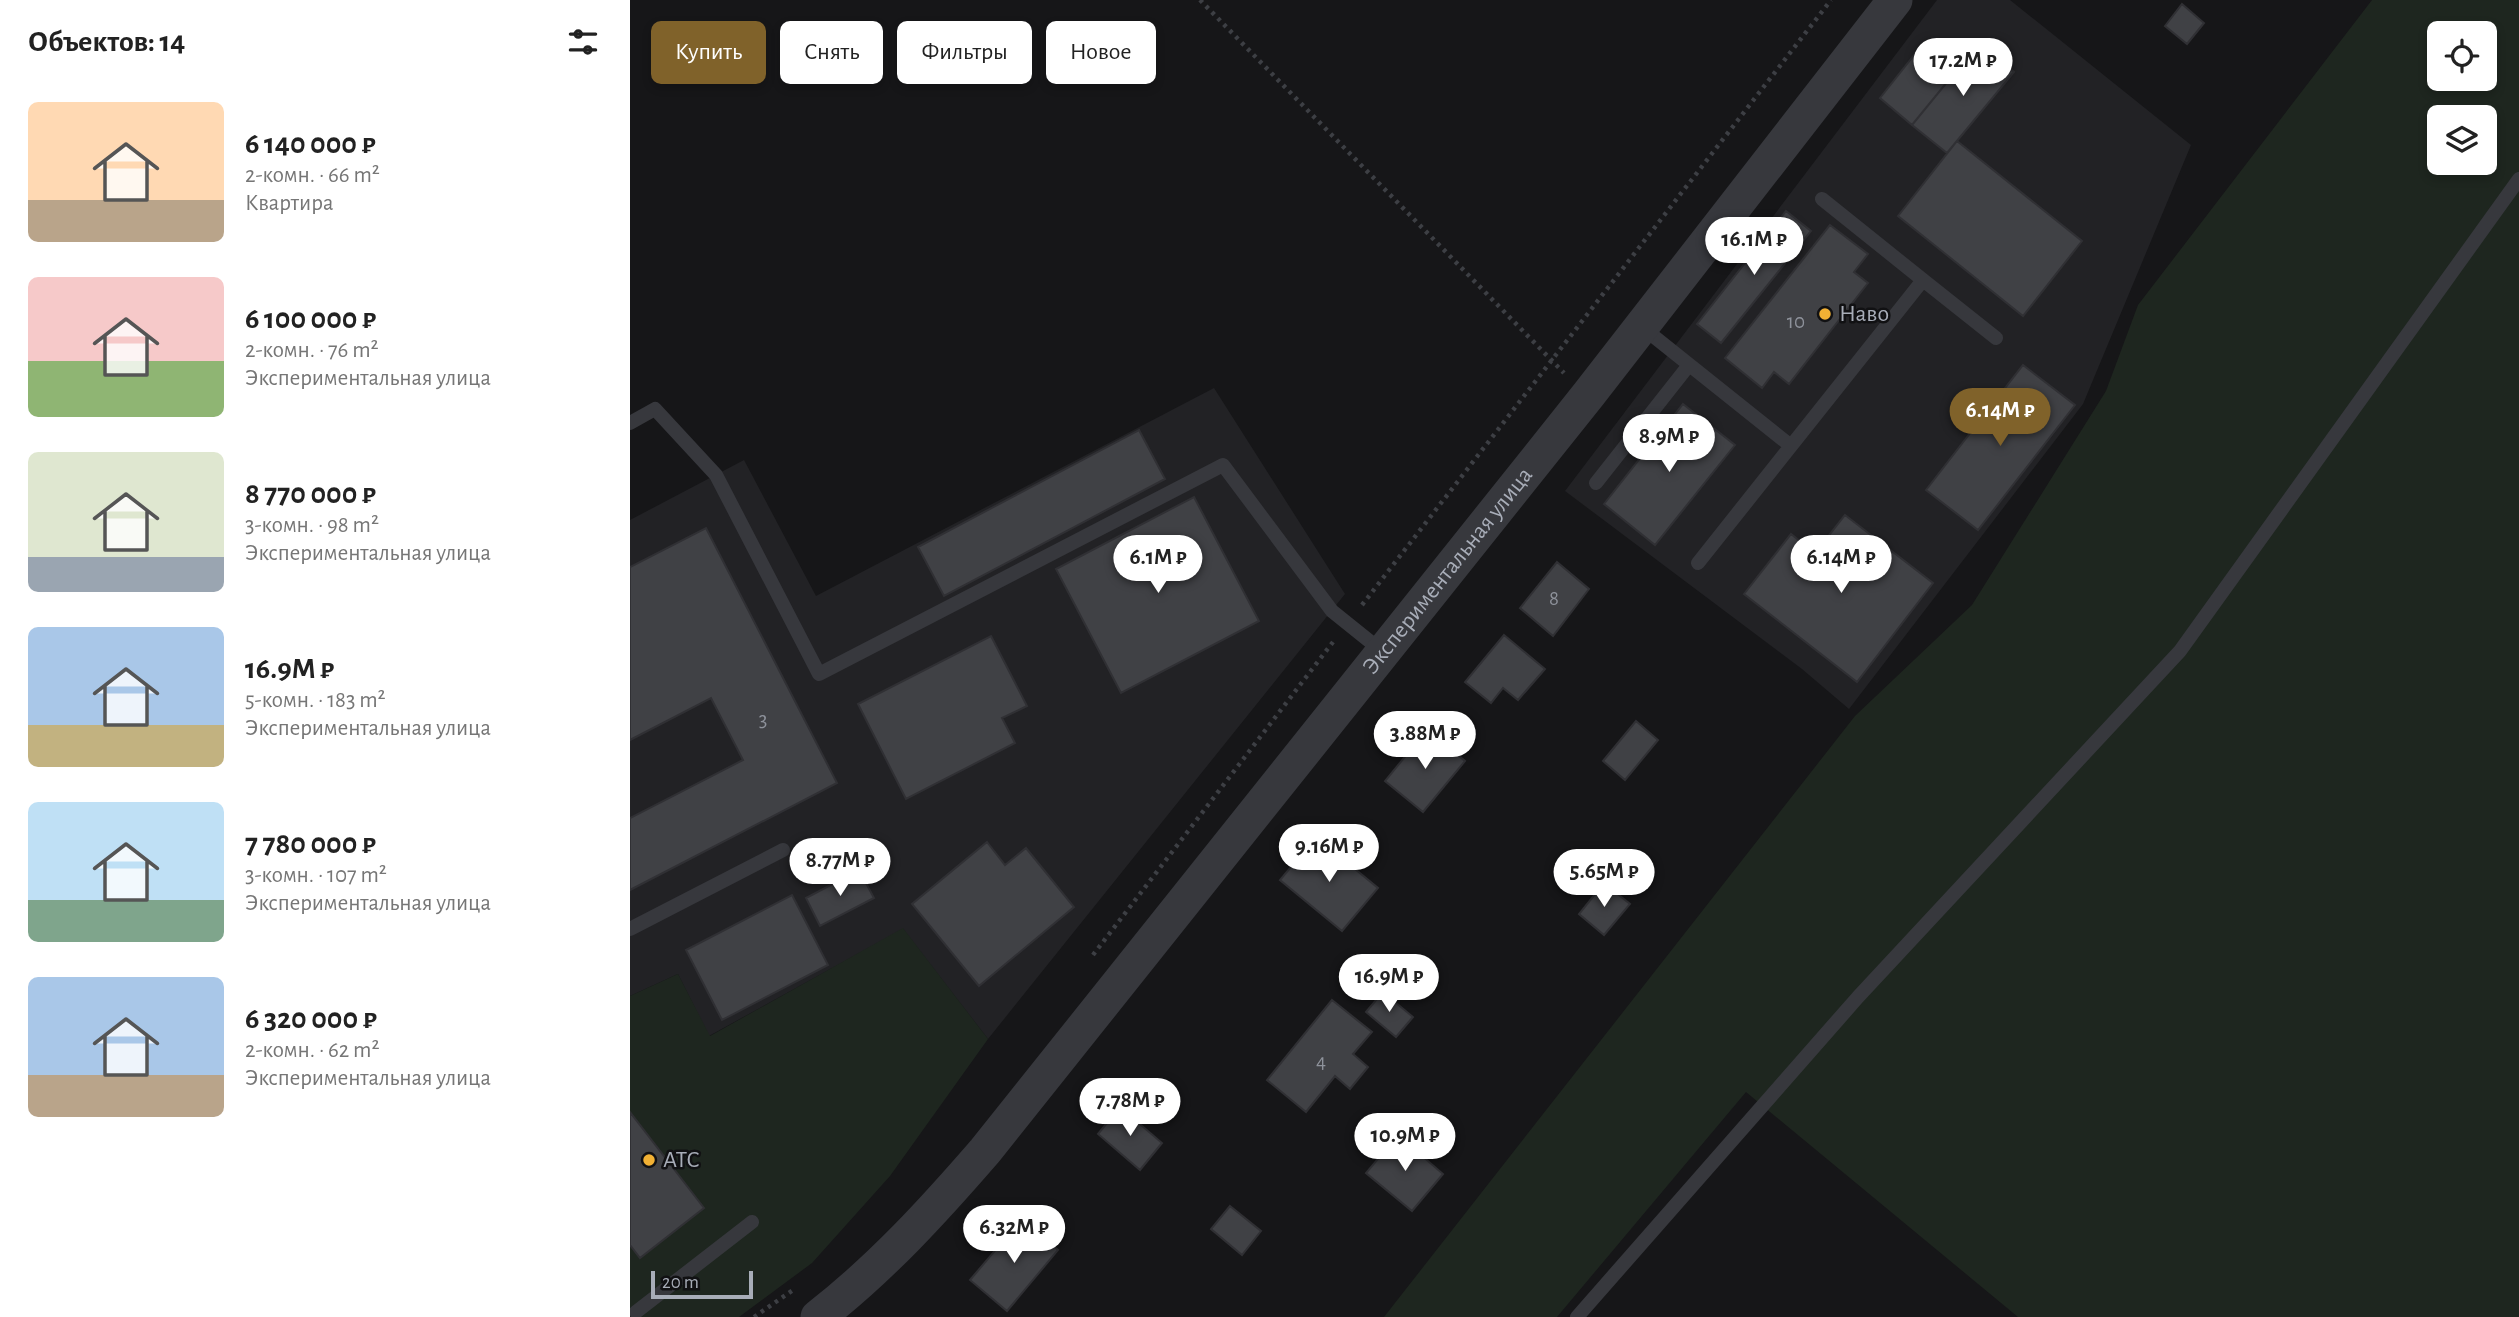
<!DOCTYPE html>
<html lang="ru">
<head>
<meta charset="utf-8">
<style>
  body { margin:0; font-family:"Alegreya Sans",sans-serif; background:#f6f6f6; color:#222; height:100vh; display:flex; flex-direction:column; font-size:26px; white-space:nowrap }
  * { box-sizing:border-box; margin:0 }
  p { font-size:23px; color:#767676 }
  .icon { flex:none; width:38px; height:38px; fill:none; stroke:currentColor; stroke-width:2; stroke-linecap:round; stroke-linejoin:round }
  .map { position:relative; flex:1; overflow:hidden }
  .side { display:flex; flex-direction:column; background:#fff; width:630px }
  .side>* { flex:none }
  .top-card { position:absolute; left:21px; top:21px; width:665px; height:63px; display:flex; gap:14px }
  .tools { position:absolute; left:1797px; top:21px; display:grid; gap:14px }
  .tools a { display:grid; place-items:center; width:70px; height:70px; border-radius:10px; background:#fff; box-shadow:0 4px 10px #0003; font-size:35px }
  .scale { position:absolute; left:21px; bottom:18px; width:102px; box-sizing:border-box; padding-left:7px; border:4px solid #a8adb8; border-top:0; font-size:19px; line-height:24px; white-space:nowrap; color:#a8adb8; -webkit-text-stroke:5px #111113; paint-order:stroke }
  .price { position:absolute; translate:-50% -60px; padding:0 16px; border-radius:24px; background:#fff; color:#222; font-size:23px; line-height:46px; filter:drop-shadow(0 2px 4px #0008) }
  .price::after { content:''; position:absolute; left:50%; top:42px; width:21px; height:16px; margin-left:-10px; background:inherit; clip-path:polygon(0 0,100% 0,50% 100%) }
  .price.selected { background:#80622a; color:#fff }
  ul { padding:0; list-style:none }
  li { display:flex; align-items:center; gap:21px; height:175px; padding:0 28px }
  li span { display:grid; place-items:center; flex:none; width:196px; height:140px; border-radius:10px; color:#555 }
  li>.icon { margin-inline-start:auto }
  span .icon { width:84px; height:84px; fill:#fffc; stroke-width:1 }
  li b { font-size:30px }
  h2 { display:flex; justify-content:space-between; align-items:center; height:84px; padding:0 28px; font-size:30px }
  .chip { padding:0 24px; border-radius:10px; background:#fff; box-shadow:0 4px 10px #0003; font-size:24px; line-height:63px }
  .chip.selected { background:#80622a; color:#fff }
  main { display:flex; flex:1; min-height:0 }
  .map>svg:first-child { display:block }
  .built { fill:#222225 }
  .green { fill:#1e261f; fill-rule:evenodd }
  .building { fill:#404145; stroke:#303034; stroke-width:2 }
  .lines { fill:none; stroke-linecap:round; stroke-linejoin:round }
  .path { stroke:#3d3f44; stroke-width:4.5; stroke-dasharray:3.5 5; stroke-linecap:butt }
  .service { stroke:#37383d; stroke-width:14 }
  .tertiary { stroke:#37383d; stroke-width:35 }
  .poi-dot { fill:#f2b134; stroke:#111113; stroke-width:2.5 }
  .labels { text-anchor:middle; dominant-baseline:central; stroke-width:5; stroke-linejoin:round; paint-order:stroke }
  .number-label { font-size:21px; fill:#8e929b }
  .poi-label { font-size:24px; fill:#a8adb8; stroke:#111113; text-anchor:start }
  .street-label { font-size:24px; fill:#a8adb8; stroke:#111113 }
</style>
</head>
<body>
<main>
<section class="side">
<h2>Объектов: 14<svg class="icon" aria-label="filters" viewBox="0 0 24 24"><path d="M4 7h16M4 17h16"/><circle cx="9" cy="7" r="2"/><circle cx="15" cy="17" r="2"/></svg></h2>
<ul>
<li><span style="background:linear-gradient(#ffd9b3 70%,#b9a48a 0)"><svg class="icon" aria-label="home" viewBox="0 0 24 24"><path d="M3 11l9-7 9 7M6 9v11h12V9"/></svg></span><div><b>6 140 000 ₽</b><p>2-комн. · 66 m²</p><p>Квартира</p></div></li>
<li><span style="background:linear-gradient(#f6c9c9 60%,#8fb573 0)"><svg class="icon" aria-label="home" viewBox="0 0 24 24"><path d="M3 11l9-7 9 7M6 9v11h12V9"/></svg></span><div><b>6 100 000 ₽</b><p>2-комн. · 76 m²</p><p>Экспериментальная улица</p></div></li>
<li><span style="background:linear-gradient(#dfe7d0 75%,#9aa5b1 0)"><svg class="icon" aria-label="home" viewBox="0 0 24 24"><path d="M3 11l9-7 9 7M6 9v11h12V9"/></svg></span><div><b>8 770 000 ₽</b><p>3-комн. · 98 m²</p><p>Экспериментальная улица</p></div></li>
<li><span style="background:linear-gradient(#a9c7e8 70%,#c2b280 0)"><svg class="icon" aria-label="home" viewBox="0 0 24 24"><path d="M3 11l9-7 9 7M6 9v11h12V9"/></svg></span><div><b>16.9M ₽</b><p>5-комн. · 183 m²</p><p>Экспериментальная улица</p></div></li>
<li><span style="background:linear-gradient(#bfe0f5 70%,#7fa58c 0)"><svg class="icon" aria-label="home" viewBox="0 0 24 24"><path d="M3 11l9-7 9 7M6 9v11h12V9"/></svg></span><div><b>7 780 000 ₽</b><p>3-комн. · 107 m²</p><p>Экспериментальная улица</p></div></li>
<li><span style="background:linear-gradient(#a9c7e8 70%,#b9a48a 0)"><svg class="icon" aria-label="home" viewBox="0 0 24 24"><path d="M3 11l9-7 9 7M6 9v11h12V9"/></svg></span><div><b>6 320 000 ₽</b><p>2-комн. · 62 m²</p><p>Экспериментальная улица</p></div></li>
</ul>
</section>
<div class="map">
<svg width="1889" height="1317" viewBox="0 0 1889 1317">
  <rect width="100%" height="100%" fill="#161618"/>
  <!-- built -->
  <path class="built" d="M1307 0H1380L1561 145 1453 404 1219 709 1172 669 935 491Z
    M584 388 715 594 358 1039 273 929 79 1036 48 974 0 996V520L114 460 186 596Z"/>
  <!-- green -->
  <path class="green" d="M1742 0H1889V1317H1388L1116 1092 927 1317H754L1225 716 1342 605 1476 391 1508 305ZM1810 33H1855V79H1810ZM1810 117H1855V163H1810Z
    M273 928 358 1039 260 1176 182 1263 109 1317H0V1245L10 1258 74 1208 0 1112V996L48 974 80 1036Z"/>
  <!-- building -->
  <path class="building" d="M1552 4 1574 23 1557 44 1535 26Z
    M1349 43 1384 72 1317 153 1282 125Z
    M1285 54 1318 81 1282 125 1250 98Z
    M1327 141 1452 241 1393 316 1268 216Z
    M1156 211 1181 231 1091 343 1067 324Z
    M1200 225 1238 254 1224 272 1238 283 1159 384 1144 372 1132 388 1095 358Z
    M1393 365 1445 405 1348 530 1296 490Z
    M1053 404 1105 445 1025 545 974 504Z
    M509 430 535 479 314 596 288 547Z
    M564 497 629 621 491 693 426 569Z
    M1215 515 1303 583 1227 682 1114 594 1161 534 1185 553Z
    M76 528 207 783 0 890V818L113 760 81 698 0 740V567Z
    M927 562 959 589 923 636 890 608Z
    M874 635 915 669 888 700 873 688 861 703 835 682Z
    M361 636 397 706 372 718 385 743 276 799 228 704Z
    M1006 721 1028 740 995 780 973 761Z
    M797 730 835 761 793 812 755 781Z
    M686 837 748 888 712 931 650 880Z
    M357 842 375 865 396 848 444 907 349 986 282 904Z
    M229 870 244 898 190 926 176 898Z
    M974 883 1000 904 974 935 949 914Z
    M162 895 198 965 92 1020 56 950Z
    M753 992 783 1017 766 1037 736 1012Z
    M702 1000 742 1032 723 1054 738 1067 720 1089 705 1076 676 1112 637 1080Z
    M490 1107 532 1143 510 1170 468 1134Z
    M0 1112 74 1208 10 1258 0 1245Z
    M768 1135 813 1174 782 1211 736 1173Z
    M600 1206 631 1231 612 1255 581 1229Z
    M391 1220 428 1250 377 1311 340 1280Z"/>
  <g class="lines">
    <!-- path -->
    <path class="path" d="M570 0 934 373
      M732 605 1201 0
      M463 955 703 642
      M124 1317 163 1290"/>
    <!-- service -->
    <path class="service" d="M1293 280 1366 338
      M1012 327 1161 446 1293 280 1192 199
      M0 423 25 409 86 475 189 674 593 465 702 611 753 652
      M966 483 1059 365
      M1068 563 1161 446
      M0 929 153 850
      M6 1312 122 1222
      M947 1317 1228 997 1550 651 1889 179"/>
    <!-- tertiary -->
    <path class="tertiary" id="s1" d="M188 1317C251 1268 303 1211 355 1151L959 394 1265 0"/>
  </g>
  <!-- markers -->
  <g class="poi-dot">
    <circle cx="1195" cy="314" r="7"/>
    <circle cx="19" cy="1160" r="7"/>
  </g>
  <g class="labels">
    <!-- number labels -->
    <g class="number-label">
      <text x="1166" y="321">10</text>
      <text x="924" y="598">8</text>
      <text x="133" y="719">3</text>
      <text x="691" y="1061">4</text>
    </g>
    <!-- poi labels -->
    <g class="poi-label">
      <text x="1209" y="314">Наво</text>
      <text x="33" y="1160">АТС</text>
    </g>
    <!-- street labels -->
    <g class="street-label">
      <text stroke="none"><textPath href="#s1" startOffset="978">Экспериментальная улица</textPath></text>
    </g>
  </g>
</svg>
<div class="tools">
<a><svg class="icon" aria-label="locate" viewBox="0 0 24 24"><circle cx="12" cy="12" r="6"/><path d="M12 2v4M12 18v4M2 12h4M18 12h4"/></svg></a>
<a><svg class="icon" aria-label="layers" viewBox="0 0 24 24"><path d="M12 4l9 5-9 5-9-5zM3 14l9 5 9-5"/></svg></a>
</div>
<div class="scale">20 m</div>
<b class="price" style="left:1333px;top:98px">17.2M ₽</b>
<b class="price" style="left:1124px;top:277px">16.1M ₽</b>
<b class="price selected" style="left:1370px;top:448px">6.14M ₽</b>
<b class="price" style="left:1039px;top:474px">8.9M ₽</b>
<b class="price" style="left:528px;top:595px">6.1M ₽</b>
<b class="price" style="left:1211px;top:595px">6.14M ₽</b>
<b class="price" style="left:795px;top:771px">3.88M ₽</b>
<b class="price" style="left:699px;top:884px">9.16M ₽</b>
<b class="price" style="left:210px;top:898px">8.77M ₽</b>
<b class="price" style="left:974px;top:909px">5.65M ₽</b>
<b class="price" style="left:759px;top:1014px">16.9M ₽</b>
<b class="price" style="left:500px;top:1138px">7.78M ₽</b>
<b class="price" style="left:775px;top:1173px">10.9M ₽</b>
<b class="price" style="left:384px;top:1265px">6.32M ₽</b>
<div class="top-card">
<a class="chip selected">Купить</a>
<a class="chip">Снять</a>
<a class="chip">Фильтры</a>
<a class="chip">Новое</a>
</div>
</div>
</main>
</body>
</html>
